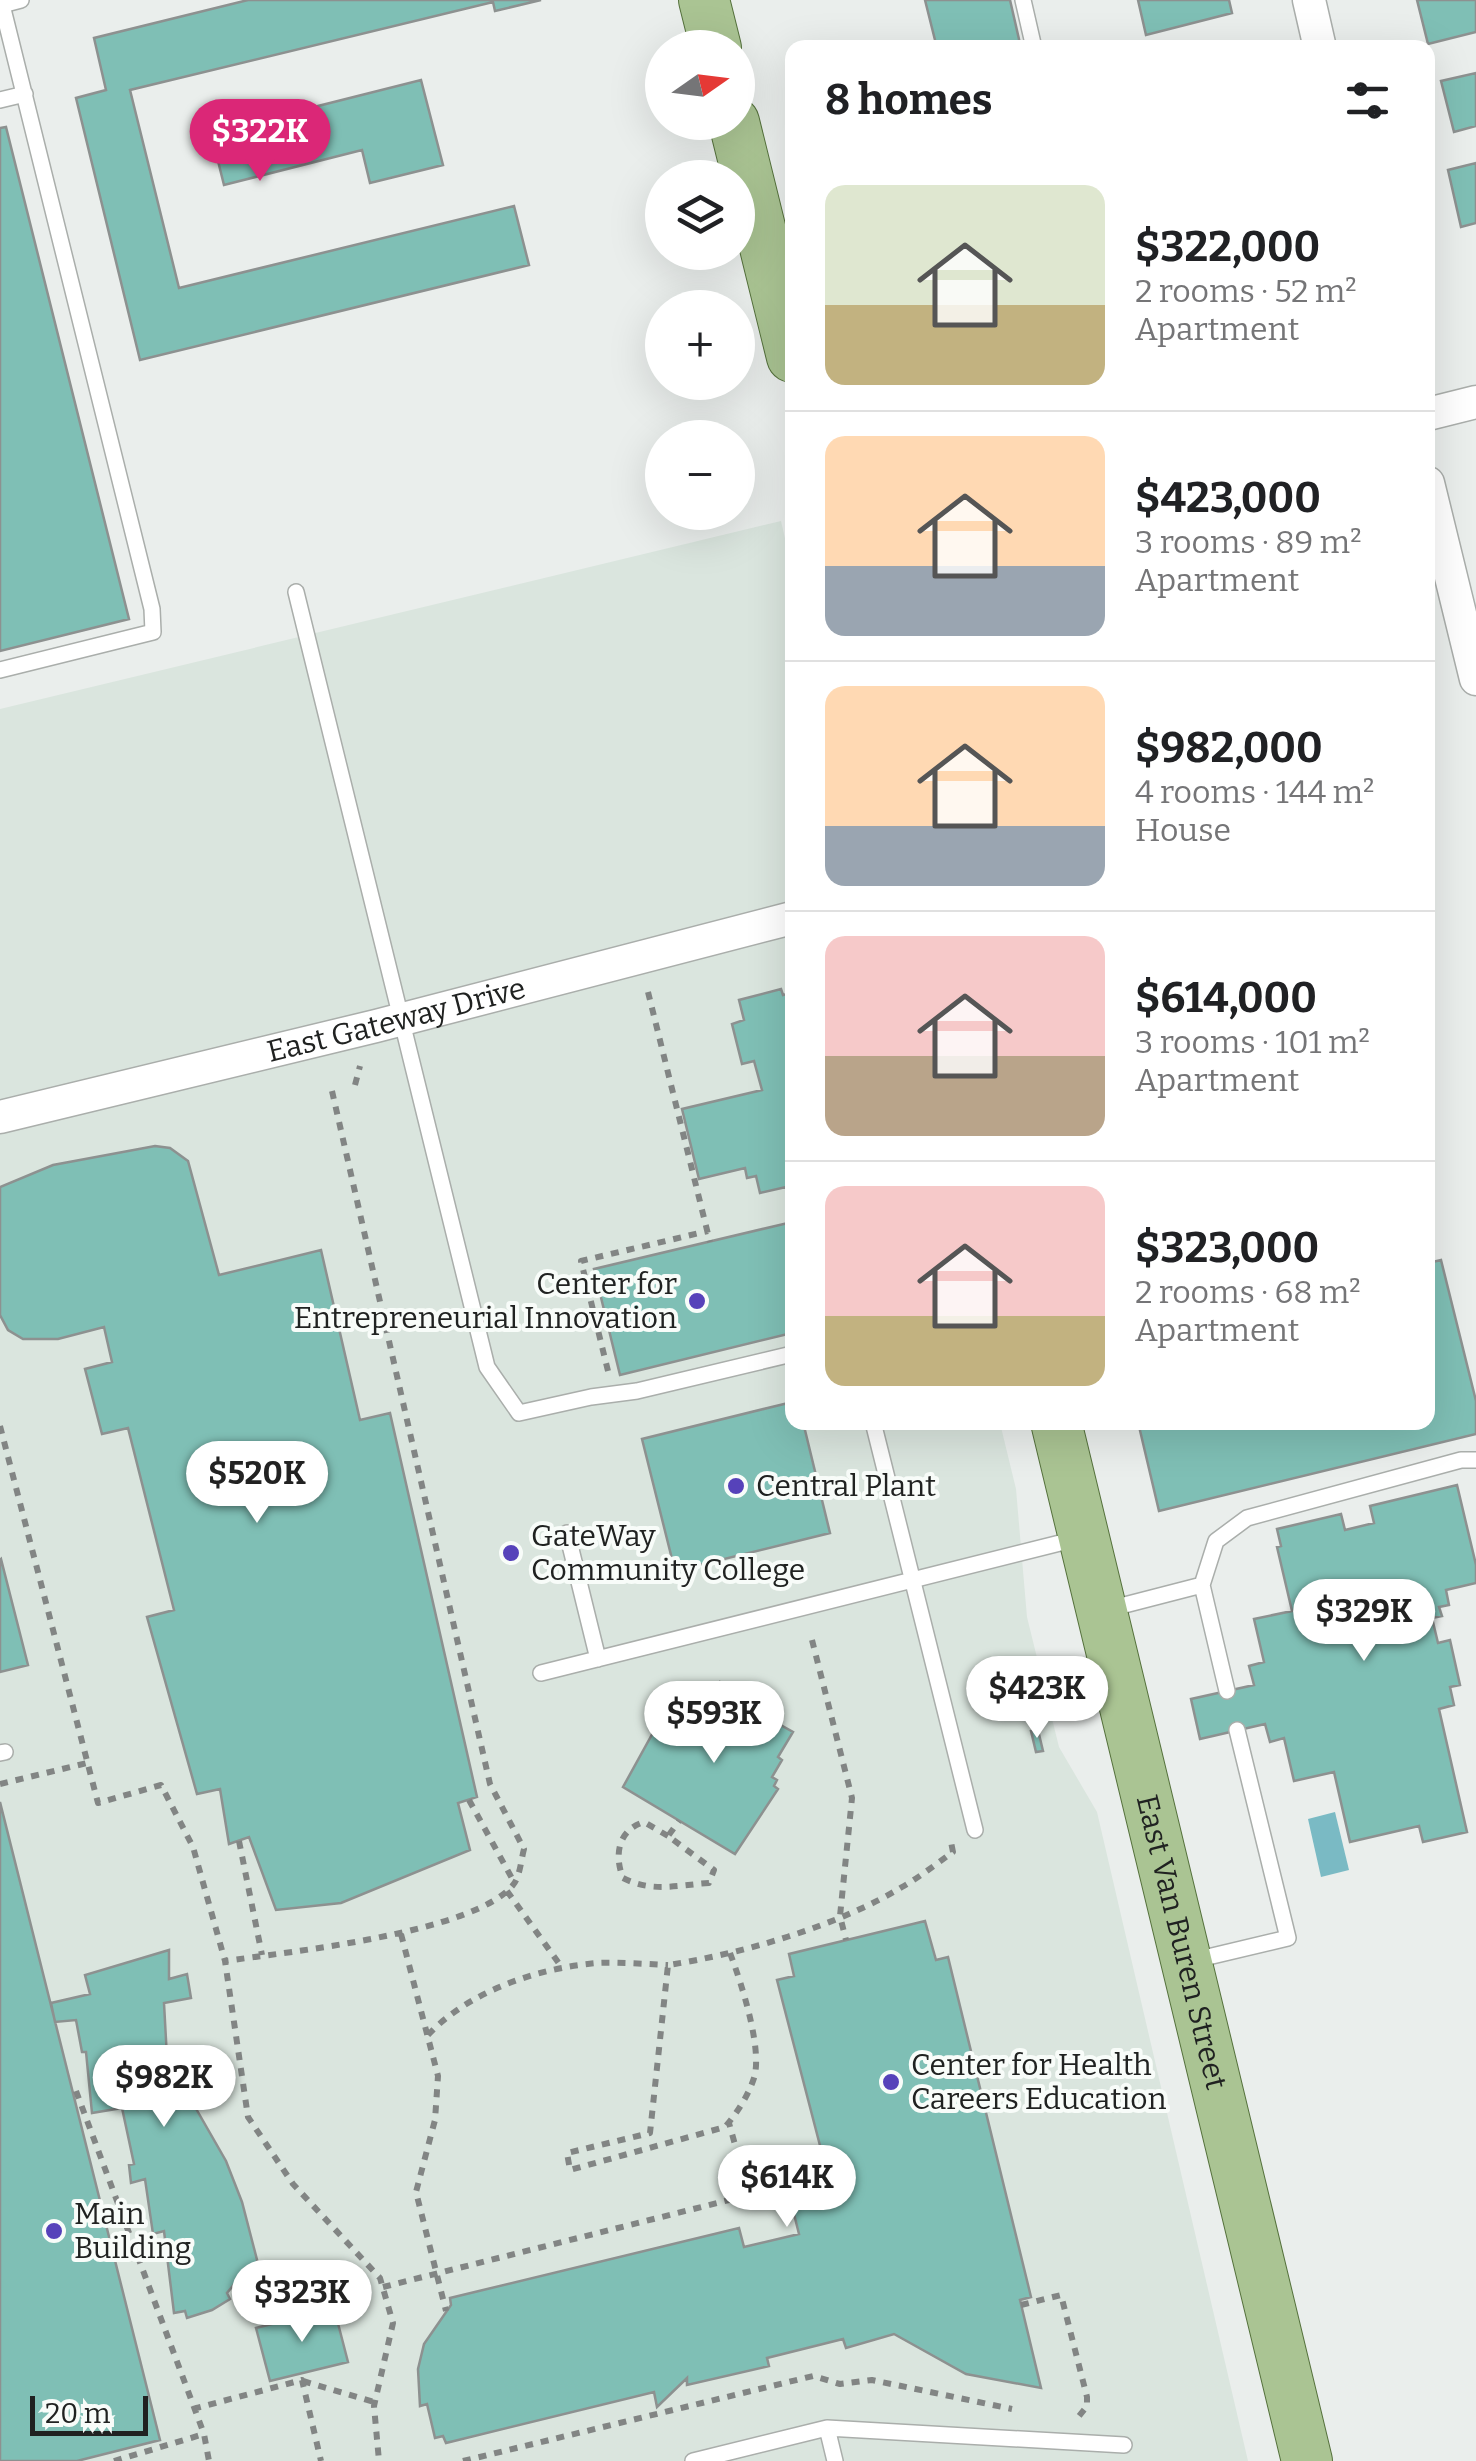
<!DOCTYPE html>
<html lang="en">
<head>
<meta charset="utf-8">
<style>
  body { margin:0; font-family:Bitter,serif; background:#f2f2f2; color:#202124; height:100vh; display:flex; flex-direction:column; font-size:38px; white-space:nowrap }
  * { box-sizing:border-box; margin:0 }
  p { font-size:32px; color:#757577 }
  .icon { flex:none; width:55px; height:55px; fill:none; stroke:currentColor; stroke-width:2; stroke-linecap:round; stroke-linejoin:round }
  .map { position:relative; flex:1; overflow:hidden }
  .panel { position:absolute; left:785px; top:40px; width:650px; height:1390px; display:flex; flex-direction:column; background:#fff; border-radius:20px; box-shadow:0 10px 40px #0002 }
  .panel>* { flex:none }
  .needle { width:65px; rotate:76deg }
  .controls { position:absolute; left:645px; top:30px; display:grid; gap:20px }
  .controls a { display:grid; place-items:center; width:110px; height:110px; border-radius:50%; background:#fff; box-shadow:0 10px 40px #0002; font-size:50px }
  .scale { position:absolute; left:30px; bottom:25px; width:118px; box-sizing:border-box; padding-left:10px; border:5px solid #202221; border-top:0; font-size:28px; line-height:35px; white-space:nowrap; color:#202221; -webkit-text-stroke:8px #f8fcf9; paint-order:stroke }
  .price { position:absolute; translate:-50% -85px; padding:0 22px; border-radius:35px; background:#fff; color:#222; font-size:32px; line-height:65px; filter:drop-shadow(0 2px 5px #0008) }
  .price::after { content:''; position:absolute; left:50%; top:60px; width:30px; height:22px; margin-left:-15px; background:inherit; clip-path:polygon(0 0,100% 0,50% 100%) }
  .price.on { background:#db2777; color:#fff }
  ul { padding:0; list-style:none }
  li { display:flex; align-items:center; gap:30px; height:250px; padding:0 40px }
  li+li { border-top:2px solid #e0e0e0 }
  li span { display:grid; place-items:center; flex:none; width:280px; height:200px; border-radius:20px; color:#555 }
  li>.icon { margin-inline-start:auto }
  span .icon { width:120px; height:120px; fill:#fffc; stroke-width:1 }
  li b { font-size:42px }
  h2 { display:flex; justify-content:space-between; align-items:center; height:120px; padding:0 40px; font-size:42px }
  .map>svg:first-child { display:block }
  .built { fill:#dae5de }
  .water { fill:#7abac4 }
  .building { fill:#7fbfb5; stroke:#8d9190; stroke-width:2.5 }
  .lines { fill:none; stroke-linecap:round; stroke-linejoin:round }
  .lane-casing { stroke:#aaaeab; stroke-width:18 }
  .street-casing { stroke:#aaaeab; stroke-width:35 }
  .primary-casing { stroke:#55713c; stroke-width:52 }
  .path { stroke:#828584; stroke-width:6; stroke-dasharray:8 8; stroke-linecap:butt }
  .lane { stroke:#fff; stroke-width:15 }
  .street { stroke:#fff; stroke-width:32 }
  .primary { stroke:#aac493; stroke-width:50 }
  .poi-dot { fill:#5642ba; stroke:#f8fcf9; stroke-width:4 }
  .labels { text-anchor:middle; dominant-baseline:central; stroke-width:8; stroke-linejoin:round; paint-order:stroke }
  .street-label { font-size:30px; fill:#202221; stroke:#f8fcf9 }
  .poi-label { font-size:30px; fill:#202221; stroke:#f8fcf9; text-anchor:start }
</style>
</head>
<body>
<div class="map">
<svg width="1476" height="2461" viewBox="0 0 1476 2461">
  <rect width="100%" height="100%" fill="#eaeeec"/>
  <!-- built -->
  <path class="built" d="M781 521 792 569V1422L1000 1423 1016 1489 1027 1617 1059 1747 1097 1812 1248 2461H0V709Z"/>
  <!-- water -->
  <path class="water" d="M1335 1812 1349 1870 1321 1877 1308 1819Z"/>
  <!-- building -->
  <path class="building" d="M248 0H541L495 11 493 2 130 90 179 288 514 206 529 265 140 360 76 98 106 90 94 38Z
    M925 0H1010L1021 48H982L981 43 962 48H937Z
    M1138 0H1229L1232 13 1146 35Z
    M1417 0H1476V32L1428 44Z
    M1476 73V126L1454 132 1441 81Z
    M421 80 443 165 370 183 362 150 224 185 211 133Z
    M6 127 129 619 0 651V128Z
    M1476 163V223L1461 227 1448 170Z
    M781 989 783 995 792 993V1216L786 1187 760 1193 756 1176 747 1178 745 1168 699 1179 682 1109 762 1090 754 1061 742 1064 732 1024 744 1020 739 1000Z
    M155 1146 170 1148 188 1161 219 1275 321 1250 360 1420 390 1413 477 1797 458 1803 470 1850 341 1903 276 1910 249 1837 229 1844 220 1789 197 1794 147 1617 174 1610 128 1428 102 1434 85 1369 112 1362 104 1327 58 1339H23L8 1330 0 1315V1187L53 1165Z
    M792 1222V1333L620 1375 594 1269Z
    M1441 1260 1476 1401V1434L1159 1511 1138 1422H1428V1263Z
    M792 1402V1422H803L830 1533 675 1571 642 1439Z
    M1457 1485 1476 1565V1583L1446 1590 1449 1605 1439 1607 1442 1616 1432 1618 1438 1643 1450 1640 1460 1685 1450 1687 1454 1705 1439 1709 1467 1832 1423 1842 1419 1826 1350 1842 1334 1772 1294 1781 1284 1738 1270 1742 1265 1724 1200 1739 1191 1699 1254 1685 1249 1666 1264 1662 1254 1619 1292 1611 1277 1547 1281 1546 1277 1529 1341 1514 1345 1530 1374 1523 1370 1506Z
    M1 1559 28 1665 0 1672V1560Z
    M720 1682 739 1694 742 1690 765 1704 764 1707 774 1713 770 1719 793 1732 778 1757 782 1760 772 1777 777 1780 774 1786 778 1789 735 1854 623 1787 665 1711 687 1724 703 1697 709 1700Z
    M1038 1730 1043 1751 1036 1752 1031 1731Z
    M0 1802 160 2440 77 2461H0Z
    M925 1921 936 1960 948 1957 1031 2297 1020 2300 1041 2388 966 2374 894 2334 846 2348 843 2339 767 2358 769 2366 687 2385V2378L657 2407 654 2392 446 2443 443 2436 435 2438 427 2404 420 2406 418 2369 424 2344 451 2305 450 2298 739 2228 744 2247 799 2234 789 2194 830 2184 777 1980 794 1976 789 1954Z
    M169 1950V1979L187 1974 191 1998 164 2003 167 2058 226 2161 242 2202 262 2279 236 2282 227 2293 230 2299 212 2310 187 2318 185 2311 174 2313 164 2231 153 2234 145 2179 131 2183 129 2165 134 2164 122 2108 92 2113 86 2052H82L76 2020 55 2022 51 2003 90 1994 85 1975Z
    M334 2308 348 2362 270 2381 256 2328Z"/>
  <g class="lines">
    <!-- lane casing -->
    <g class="lane-casing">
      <path id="lane" d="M1023 0 1034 48
        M0 100 25 94
        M296 592 487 1367 519 1413 591 1397 637 1391 792 1354
        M0 670 153 632 152 609 2 5 21 0
        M873 1422 975 1830
        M567 1533 598 1659
        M1109 1609 1202 1585
        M541 1673 1076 1539
        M1227 1691 1202 1585 1216 1541 1247 1518 1461 1460H1476
        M0 1753 5 1752
        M1191 1961 1288 1938 1237 1730
        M827 2428 835 2461
        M693 2461 827 2428 1124 2445"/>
    </g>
    <!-- street casing -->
    <g class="street-casing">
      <g id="street">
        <path d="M1309 0 1320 48"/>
        <path d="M1428 414 1476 402"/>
        <path d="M1428 483 1476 679"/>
        <path id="s1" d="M0 1117 376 1026 792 918"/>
      </g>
    </g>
    <!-- primary casing -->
    <g class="primary-casing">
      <g id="primary">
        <path d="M704 0 716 48"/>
        <path d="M734 122 792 357"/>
        <path id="s2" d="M1056 1422 1307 2461"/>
      </g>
    </g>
    <!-- path -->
    <path class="path" d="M648 992 710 1242
      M355 1085 360 1066
      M332 1091 490 1784 524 1849C521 1860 520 1877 513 1885 474 1933 288 1952 225 1961L248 2117 293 2184 380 2278 393 2323 374 2406 379 2461
      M608 1371 581 1261 708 1231
      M0 1426 98 1803 161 1785 193 1847 225 1961
      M812 1640 852 1798 840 1916 846 1940
      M0 1784 87 1763
      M469 1800 514 1882
      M668 1836 644 1822C618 1830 614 1855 623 1878 652 1893 678 1885 709 1883L714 1870 668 1836 679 1821
      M239 1841 262 1955
      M507 1891 563 1969
      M401 1934 438 2076 435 2120 416 2192 446 2311
      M730 1953C741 1982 763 2049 754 2078 748 2096 737 2113 725 2127L570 2170 567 2153 650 2133 668 1965C741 1954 838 1926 902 1887 920 1877 936 1864 953 1852L951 1842
      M428 2035C469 1991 538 1968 597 1963 620 1962 645 1964 668 1965
      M76 2091 204 2434
      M383 2287 749 2195 729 2123
      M1021 2305 1061 2295 1087 2397V2406L1079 2416
      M303 2381 374 2402
      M193 2409 302 2380 321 2461
      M114 2461 204 2434 209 2461
      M463 2461 813 2376 840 2384 872 2380 1012 2409"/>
    <!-- lane -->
    <use href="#lane" class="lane"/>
    <!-- street -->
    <use href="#street" class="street"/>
    <!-- primary -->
    <use href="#primary" class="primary"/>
  </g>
  <!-- markers -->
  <g class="poi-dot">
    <circle cx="697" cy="1301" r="10"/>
    <circle cx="736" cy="1486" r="10"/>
    <circle cx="511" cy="1553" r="10"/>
    <circle cx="891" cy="2082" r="10"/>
    <circle cx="54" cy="2231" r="10"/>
  </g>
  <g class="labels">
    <!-- street labels -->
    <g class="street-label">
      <text stroke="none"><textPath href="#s1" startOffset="408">East Gateway Drive</textPath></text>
      <text stroke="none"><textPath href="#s2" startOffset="535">East Van Buren Street</textPath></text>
    </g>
    <!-- poi labels -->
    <g class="poi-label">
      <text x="677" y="1284" text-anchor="end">Center for<tspan x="677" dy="34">Entrepreneurial Innovation</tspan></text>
      <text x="756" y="1486">Central Plant</text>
      <text x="531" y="1536">GateWay<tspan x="531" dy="34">Community College</tspan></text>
      <text x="911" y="2065">Center for Health<tspan x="911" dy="34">Careers Education</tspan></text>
      <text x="74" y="2214">Main<tspan x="74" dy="34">Building</tspan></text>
    </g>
  </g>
</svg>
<div class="controls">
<a><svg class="needle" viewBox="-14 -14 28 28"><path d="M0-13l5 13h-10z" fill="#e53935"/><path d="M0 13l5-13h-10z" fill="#757577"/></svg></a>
<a><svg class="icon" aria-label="layers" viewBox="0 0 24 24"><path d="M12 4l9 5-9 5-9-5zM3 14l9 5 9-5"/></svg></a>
<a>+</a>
<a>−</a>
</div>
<div class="scale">20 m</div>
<b class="price on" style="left:260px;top:184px">$322K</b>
<b class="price" style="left:257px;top:1526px">$520K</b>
<b class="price" style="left:1364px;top:1664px">$329K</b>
<b class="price" style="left:1037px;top:1741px">$423K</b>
<b class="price" style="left:714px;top:1766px">$593K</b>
<b class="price" style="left:164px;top:2130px">$982K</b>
<b class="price" style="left:787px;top:2230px">$614K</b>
<b class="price" style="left:302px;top:2345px">$323K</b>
<section class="panel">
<h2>8 homes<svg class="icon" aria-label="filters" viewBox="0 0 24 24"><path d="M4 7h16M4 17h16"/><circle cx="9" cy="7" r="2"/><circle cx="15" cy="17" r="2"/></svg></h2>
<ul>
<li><span style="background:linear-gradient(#dfe7d0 60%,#c2b280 0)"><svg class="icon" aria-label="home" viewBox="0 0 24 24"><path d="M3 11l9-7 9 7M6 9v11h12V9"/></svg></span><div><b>$322,000</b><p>2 rooms · 52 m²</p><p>Apartment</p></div></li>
<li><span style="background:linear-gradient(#ffd9b3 65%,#9aa5b1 0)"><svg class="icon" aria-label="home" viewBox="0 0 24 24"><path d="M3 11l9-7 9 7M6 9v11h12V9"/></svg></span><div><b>$423,000</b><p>3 rooms · 89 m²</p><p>Apartment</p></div></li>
<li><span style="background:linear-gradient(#ffd9b3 70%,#9aa5b1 0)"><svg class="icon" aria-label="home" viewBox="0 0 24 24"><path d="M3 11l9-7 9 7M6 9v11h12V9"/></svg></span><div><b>$982,000</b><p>4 rooms · 144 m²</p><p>House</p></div></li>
<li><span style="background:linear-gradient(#f6c9c9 60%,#b9a48a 0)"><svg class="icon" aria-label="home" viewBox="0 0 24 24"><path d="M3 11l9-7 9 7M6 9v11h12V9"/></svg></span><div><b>$614,000</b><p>3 rooms · 101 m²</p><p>Apartment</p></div></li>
<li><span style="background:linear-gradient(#f6c9c9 65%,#c2b280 0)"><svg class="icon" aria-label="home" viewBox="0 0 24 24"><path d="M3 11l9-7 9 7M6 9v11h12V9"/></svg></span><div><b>$323,000</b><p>2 rooms · 68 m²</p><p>Apartment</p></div></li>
</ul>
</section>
</div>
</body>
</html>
